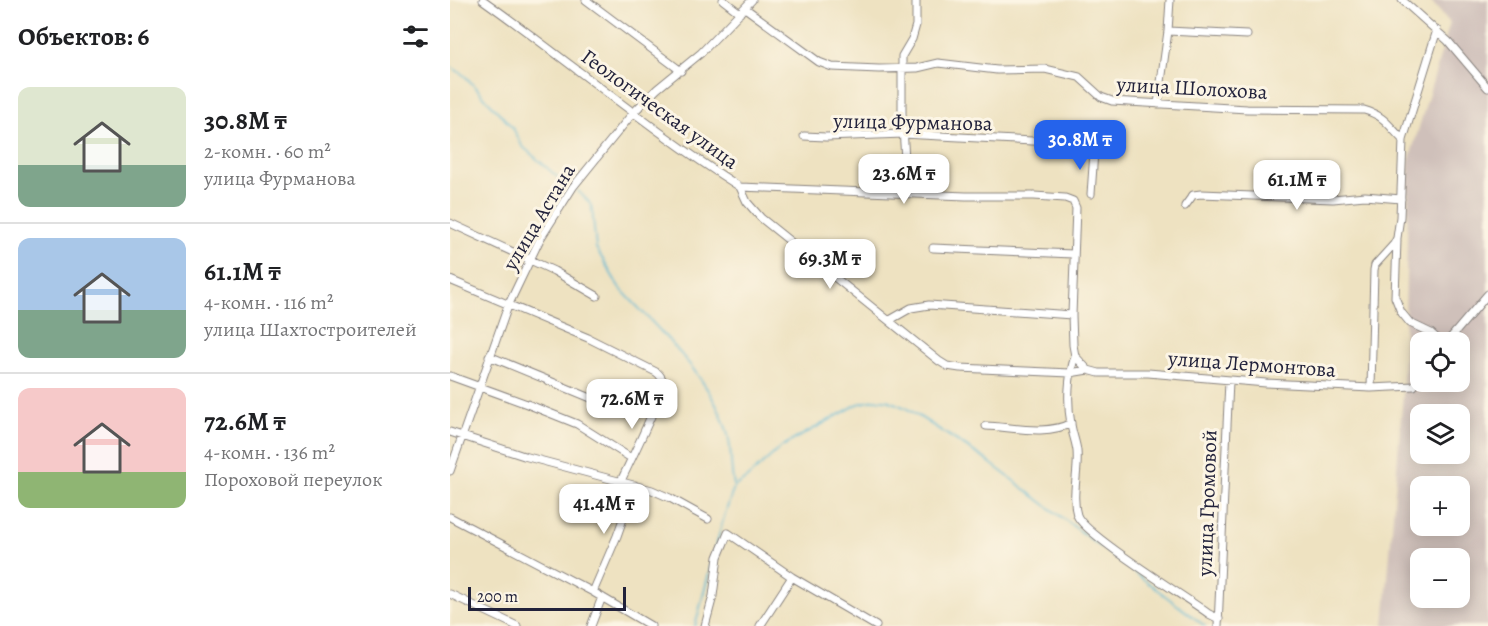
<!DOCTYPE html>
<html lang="ru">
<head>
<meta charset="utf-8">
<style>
  body { margin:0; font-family:Alegreya,serif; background:#f6f6f6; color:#202124; height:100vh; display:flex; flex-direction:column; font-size:22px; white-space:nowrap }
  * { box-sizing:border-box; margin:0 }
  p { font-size:20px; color:#757577 }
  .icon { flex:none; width:33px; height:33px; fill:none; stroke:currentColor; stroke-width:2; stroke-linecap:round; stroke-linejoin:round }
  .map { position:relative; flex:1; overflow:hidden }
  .side { display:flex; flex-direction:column; background:#fff; width:450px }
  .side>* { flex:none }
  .buttons { position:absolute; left:960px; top:332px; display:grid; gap:12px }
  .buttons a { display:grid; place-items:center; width:60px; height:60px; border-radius:12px; background:#fff; box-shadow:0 3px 15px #0003; font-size:30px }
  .scale { position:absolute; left:18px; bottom:15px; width:158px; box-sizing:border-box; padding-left:6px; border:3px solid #22223b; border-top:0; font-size:16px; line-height:21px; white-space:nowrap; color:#22223b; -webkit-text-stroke:4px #fcf5e5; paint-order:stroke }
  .price { position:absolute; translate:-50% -51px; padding:0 14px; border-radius:12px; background:#fff; color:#222; font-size:20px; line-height:39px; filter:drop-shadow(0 2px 3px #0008) }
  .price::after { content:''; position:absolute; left:50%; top:36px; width:18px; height:14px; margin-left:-9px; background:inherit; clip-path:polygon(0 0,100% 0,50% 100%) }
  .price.on { background:#2563eb; color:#fff }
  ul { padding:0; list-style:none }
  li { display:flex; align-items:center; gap:18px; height:150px; padding:0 18px }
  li+li { border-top:2px solid #e0e0e0 }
  li span { display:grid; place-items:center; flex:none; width:168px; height:120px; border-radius:12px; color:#555 }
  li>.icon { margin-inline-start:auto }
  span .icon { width:72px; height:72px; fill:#fffc; stroke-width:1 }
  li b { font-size:26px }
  h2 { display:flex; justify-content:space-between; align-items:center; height:72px; padding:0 18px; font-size:26px }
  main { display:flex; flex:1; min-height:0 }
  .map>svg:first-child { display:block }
  .industrial { fill:#cfc0ba; fill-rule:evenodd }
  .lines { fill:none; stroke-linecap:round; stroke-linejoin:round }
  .stream { stroke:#56b6d4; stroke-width:1.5 }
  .minor-casing { stroke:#88827e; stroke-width:9 }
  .minor { stroke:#fff; stroke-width:7 }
  .labels { text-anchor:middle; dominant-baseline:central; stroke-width:6; stroke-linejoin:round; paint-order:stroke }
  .street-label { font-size:21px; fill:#22223b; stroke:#fcf5e5 }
</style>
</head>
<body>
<main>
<section class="side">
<h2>Объектов: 6<svg class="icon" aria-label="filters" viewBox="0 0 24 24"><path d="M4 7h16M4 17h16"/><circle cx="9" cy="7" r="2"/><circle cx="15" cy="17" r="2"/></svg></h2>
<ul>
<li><span style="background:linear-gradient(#dfe7d0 65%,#7fa58c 0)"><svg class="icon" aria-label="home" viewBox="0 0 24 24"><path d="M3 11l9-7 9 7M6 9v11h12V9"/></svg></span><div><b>30.8M ₸</b><p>2-комн. · 60 m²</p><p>улица Фурманова</p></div></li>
<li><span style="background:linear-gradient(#a9c7e8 60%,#7fa58c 0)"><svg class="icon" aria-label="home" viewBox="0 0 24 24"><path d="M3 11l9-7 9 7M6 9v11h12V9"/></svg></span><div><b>61.1M ₸</b><p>4-комн. · 116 m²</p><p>улица Шахтостроителей</p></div></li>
<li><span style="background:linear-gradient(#f6c9c9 70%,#8fb573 0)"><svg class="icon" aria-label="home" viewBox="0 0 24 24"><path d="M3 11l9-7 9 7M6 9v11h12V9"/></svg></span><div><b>72.6M ₸</b><p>4-комн. · 136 m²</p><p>Пороховой переулок</p></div></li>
</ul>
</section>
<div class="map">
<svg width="1038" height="626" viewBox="0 0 1038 626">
  <rect width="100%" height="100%" fill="#fcf5e5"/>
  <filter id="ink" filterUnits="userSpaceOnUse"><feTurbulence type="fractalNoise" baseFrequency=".0167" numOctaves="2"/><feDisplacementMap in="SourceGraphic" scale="12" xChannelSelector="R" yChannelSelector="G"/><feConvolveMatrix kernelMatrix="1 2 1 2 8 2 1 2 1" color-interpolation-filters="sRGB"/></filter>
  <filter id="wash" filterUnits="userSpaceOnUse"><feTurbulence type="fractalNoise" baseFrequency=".008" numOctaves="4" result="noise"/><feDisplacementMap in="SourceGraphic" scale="24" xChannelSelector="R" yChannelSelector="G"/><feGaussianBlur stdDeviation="1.35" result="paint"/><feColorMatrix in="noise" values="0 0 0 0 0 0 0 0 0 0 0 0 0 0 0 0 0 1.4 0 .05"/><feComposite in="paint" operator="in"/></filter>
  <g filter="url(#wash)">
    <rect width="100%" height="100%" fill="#eee2c1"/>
    <!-- industrial -->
    <path class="industrial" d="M980 0H1038V626H934L953 394 959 161 1000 23ZM970 342H1010V381H970ZM970 414H1010V453H970ZM970 486H1010V525H970ZM970 558H1010V597H970Z"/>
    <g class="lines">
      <!-- stream -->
      <path class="stream" d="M0 66 15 76 63 128 72 146 111 180
        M128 191 139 202 142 208 146 248 169 287C208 330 263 378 278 435 282 451 280 469 284 485
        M245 626 273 520 284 487 296 479 331 447 408 404 424 400H437L456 408 535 459 755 626"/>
    </g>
  </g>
  <g filter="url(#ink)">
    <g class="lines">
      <!-- minor casing -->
      <g class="minor-casing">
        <path id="minor" d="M33 0C119 61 200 130 290 187L297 202 311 218 489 361 497 366 510 368 620 373 638 370
          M136 0 231 71
          M273 0 290 13
          M952 0 998 41 1038 88
          M295 8 369 62 382 67 429 69 467 68 488 63 547 70 595 69 629 77 651 97 662 101 797 109 914 110C935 116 938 125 953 140
          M718 31 797 35
          M708 104 718 31 720 0
          M354 136 376 137 453 134 638 144 642 146 644 152 641 194
          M290 187 516 196H584L615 198 623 201 626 208 622 315 623 345 625 356 638 370 649 373H698L816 383 921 388 964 386 970 377
          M453 193 455 159 452 113V56L462 39 466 25V0
          M735 206 743 195 751 194 883 199 915 196 951 199
          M0 223 104 271 147 296
          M947 240 945 297 951 312 960 323 981 333 991 342
          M483 248 623 254
          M0 280 138 338 206 372C208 373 211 377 212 379 216 391 178 465 171 481
          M440 320 461 308 479 305 622 315
          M997 342 1038 294
          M39 356 153 403
          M625 356C618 377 617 403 621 424 622 433 626 442 627 451 629 472 621 495 627 515 633 534 736 597 759 614L769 619
          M0 376 77 404 127 424 181 458
          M921 388 924 270 925 265 944 244 947 238 950 217 953 140 987 30
          M536 426C562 427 597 436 621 423
          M0 432 74 456 202 490 220 498 258 519
          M0 471 58 306 90 239 123 187 183 113 207 89 251 53 302 0
          M0 517 143 592 201 626
          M143 592 167 536 185 485
          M0 594 67 626
          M141 626 152 597
          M255 626 263 596 268 557 278 533 342 577 426 626
          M310 626 342 577
          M768 626 779 381"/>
      </g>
      <!-- minor -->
      <use href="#minor" class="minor"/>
    </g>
  </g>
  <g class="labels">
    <!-- street labels -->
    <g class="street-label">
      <text transform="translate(742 88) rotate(3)">улица Шолохова</text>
      <text transform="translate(210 109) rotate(36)">Геологическая улица</text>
      <text transform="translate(463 122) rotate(1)">улица Фурманова</text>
      <text transform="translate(89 217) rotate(-59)">улица Астана</text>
      <text transform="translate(802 364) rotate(4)">улица Лермонтова</text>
      <text transform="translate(757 503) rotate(-88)">улица Громовой</text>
    </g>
  </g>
</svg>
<div class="buttons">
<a><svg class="icon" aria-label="locate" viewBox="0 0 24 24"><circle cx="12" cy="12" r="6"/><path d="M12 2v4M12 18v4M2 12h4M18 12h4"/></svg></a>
<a><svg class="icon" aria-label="layers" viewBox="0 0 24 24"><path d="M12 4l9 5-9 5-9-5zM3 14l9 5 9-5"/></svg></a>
<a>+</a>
<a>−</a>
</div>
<div class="scale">200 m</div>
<b class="price on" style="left:630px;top:171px">30.8M ₸</b>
<b class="price" style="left:454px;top:205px">23.6M ₸</b>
<b class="price" style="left:847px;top:211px">61.1M ₸</b>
<b class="price" style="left:380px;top:290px">69.3M ₸</b>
<b class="price" style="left:182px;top:430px">72.6M ₸</b>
<b class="price" style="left:154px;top:535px">41.4M ₸</b>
</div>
</main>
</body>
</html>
